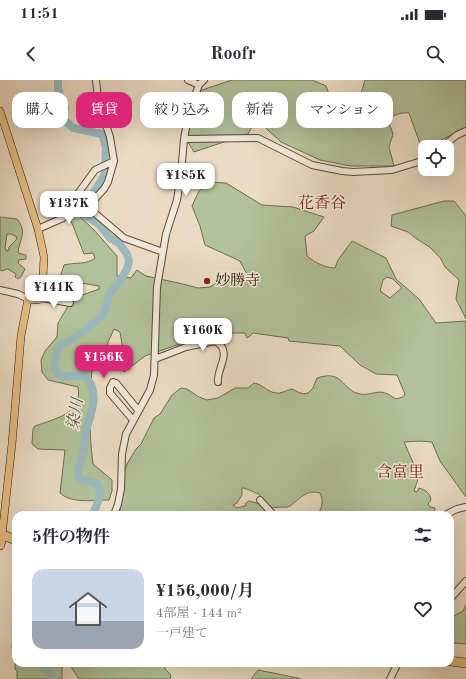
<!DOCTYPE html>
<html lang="ja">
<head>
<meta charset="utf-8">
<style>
  body { margin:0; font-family:"Old Standard TT","Noto Serif JP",serif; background:#f2f2f3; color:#2b2b33; height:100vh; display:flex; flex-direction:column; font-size:15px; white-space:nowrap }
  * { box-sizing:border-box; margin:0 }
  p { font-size:13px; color:#7c7c81 }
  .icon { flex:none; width:22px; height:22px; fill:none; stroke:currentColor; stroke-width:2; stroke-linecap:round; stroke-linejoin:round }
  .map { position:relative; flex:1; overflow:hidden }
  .sheet { position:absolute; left:12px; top:431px; width:442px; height:156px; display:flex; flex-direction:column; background:#fff; border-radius:12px; box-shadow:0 4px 16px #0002 }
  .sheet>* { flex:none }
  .guide { position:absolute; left:12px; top:12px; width:442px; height:36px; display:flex; gap:8px }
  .controls { position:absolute; left:418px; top:60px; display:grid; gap:8px }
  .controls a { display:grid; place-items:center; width:36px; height:36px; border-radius:8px; background:#fff; box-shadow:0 4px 16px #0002; font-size:20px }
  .price { position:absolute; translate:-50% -34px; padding:0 9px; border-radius:8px; background:#fff; color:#222; font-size:13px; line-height:26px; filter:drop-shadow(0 1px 2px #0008) }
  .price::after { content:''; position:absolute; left:50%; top:24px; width:12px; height:9px; margin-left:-6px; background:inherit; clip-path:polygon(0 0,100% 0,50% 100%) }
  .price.selected { background:#db2777; color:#fff }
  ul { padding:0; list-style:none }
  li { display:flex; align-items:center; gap:12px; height:100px; padding:0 20px }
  li span { display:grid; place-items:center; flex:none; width:112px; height:80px; border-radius:12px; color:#555 }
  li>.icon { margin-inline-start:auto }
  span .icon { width:48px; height:48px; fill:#fffc; stroke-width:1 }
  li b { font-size:17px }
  h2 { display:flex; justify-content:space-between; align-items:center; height:48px; padding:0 20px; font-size:17px }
  .tag { padding:0 14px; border-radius:12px; background:#fff; box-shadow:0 4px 16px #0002; font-size:14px; line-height:36px }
  .tag.selected { background:#db2777; color:#fff }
  .status { display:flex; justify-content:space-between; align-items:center; height:28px; padding:0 20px; background:#fff; direction:ltr }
  .status svg { height:11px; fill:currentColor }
  header { display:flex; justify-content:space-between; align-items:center; height:52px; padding:0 20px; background:#fff; font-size:18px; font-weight:800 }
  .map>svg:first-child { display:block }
  .green { fill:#b1c199; stroke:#6e6e4e; fill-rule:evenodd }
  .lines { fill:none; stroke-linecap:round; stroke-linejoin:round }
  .river { stroke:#9bb9bc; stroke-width:8 }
  .minor-casing { stroke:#5b4b33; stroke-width:8 }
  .major-casing { stroke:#2b1b03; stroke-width:8 }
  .highway-casing { stroke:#2b1b03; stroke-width:10 }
  .minor { stroke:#f2e8d9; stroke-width:6 }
  .major { stroke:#e6be82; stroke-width:7 }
  .highway { stroke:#e6be82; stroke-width:9 }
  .poi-dot { fill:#8f2418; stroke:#f2e8d9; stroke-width:1.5 }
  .labels { text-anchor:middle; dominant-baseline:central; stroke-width:3; stroke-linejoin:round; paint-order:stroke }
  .poi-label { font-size:15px; fill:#2b1b03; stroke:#f2e8d9; text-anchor:start }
  .neighbourhood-label { font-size:16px; fill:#7a1f14; stroke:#f2e8d9 }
  .water-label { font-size:16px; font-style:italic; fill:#525244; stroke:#f2e8d9 }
</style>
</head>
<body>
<div class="status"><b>11:51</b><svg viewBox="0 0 49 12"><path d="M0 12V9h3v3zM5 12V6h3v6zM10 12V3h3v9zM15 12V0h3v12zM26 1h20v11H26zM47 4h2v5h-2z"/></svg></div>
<header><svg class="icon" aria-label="back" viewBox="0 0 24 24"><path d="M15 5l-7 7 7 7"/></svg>Roofr<svg class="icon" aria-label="search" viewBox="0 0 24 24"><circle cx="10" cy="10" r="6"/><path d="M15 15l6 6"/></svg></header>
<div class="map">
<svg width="466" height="599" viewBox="0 0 466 599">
  <rect width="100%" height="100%" fill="#ebdbc4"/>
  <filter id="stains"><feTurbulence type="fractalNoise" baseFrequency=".005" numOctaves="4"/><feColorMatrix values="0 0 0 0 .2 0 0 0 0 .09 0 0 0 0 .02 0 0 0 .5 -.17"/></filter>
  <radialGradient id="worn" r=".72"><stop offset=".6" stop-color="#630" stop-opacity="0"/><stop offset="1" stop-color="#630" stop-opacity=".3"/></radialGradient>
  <!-- green -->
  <path class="green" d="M232 0H312L326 6 336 32 359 20 365 0H466V48L422 69 409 33C400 32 394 35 388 40L393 54 389 67 394 86H351L320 80 281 62 256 39 248 54 194 72 185 57 189 31 190 14Z
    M208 102 226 103 262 125 293 127 324 137 314 151 305 156 307 176C316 183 323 187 335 188L338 180 352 161 386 178 396 199 419 219 436 243 466 241V417L440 381 432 362 420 361 404 362 419 396 414 411 417 412 419 408C426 410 430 413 431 420L428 424 430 427 435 428 434 435H408L401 431 398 435H317C322 429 324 420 320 413 306 409 300 419 290 426 287 428 284 427 281 427 278 427 274 428 271 428 266 427 261 418 259 414L244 408H242V415L237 423 233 425 237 428 245 426 246 423 249 421 260 424 266 429 265 431 252 435H160L156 433 149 435H119L124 407V393L127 384 136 369 141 364 154 338 160 334 172 315 181 308 187 309 199 317 207 320 218 318 235 308H248L254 303C264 305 267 312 276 313 281 314 287 310 292 309 299 312 301 315 308 313L313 308 317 298C344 289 341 310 360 314 368 316 377 310 385 313 389 314 392 317 396 319L403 317 405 314 397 295 376 294 360 285 340 266 289 261 288 258 253 253 249 257 247 258 245 253H229L208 244 203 245 194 253 193 261 180 264 145 276 124 292 118 283 122 264 120 252 114 249 108 262 107 272 93 276C90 313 88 348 93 384L112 400V411L109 420C93 420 72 424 60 413L65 370 38 369 32 364 33 349 35 346C54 339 83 334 78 307L48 300 42 292 41 280 45 271 57 257 58 243 70 223 77 217 99 209V206L69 201 60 197 64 185C75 182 87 185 95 178L93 173 84 174 70 138 74 131 94 150 117 176V196L131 198 137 190 146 196 183 204 198 208 210 207 226 197 249 198 240 181 205 165 200 146 192 126 199 111ZM387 197 393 199 402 208 390 218 380 211 383 200Z
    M444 121H454L466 136V239L456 219 459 200 445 187 441 179 431 168 417 159 408 152 391 146 392 135Z
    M0 137 17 139C28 152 19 160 18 173L26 175V179L19 180 18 183 25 189 21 197 18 199 15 197 16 194 8 189 1 191 0 189ZM11 154 17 157 16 160 9 167V170L7 171 5 168 7 154Z
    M466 525V564L456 563 450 564V538L463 531Z
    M15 557 16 583H62V599H17V591L15 589C15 585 16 582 15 579 14 568 9 569 15 557Z
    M69 583H165V589L171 595 170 599H82L78 598Z
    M258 590 298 598 301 599H251Z"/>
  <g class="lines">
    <!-- river -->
    <path class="river" d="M58 0V9L65 28 62 38 73 48 102 54 106 67 105 94 94 112 84 122 82 130 84 135 99 144 110 158 119 163 127 174 129 181 127 189 119 203 110 212 105 231 102 236 75 258 61 265 58 268 54 288 57 294 61 296H85C103 315 88 337 85 356 84 364 85 371 82 378 79 387 76 390 79 399 84 401 90 401 95 403 106 409 96 427 92 435
      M39 583 48 591 53 599"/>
    <!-- minor casing -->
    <g class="minor-casing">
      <path id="minor" d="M96 0 99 29 102 41 107 48 110 57 114 81 108 102 104 109 92 122 90 129 124 158 163 172
        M188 0 199 5
        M184 59 258 58 312 85 342 91 353 92 392 90 425 80
        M442 67 457 55 466 51
        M38 149 63 138 77 115 95 90 114 81
        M0 210 18 214 28 219
        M42 218 70 223
        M155 279 186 267 215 261C234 271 216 289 218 302
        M133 340 110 313V308L113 302 116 303 138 330
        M260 420C264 425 269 429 273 435
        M114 435 118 424 121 409 122 374 126 354 150 310 154 295 157 207 166 154 177 120 181 94 184 59 189 31 199 5 204 0
        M445 435 457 429 466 427
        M450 519 466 501
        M390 599 398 583"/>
    </g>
    <!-- major casing -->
    <g class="major-casing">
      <path id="major" d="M0 31 38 149 44 177 42 218 38 220 28 219 21 256 12 364 2 455"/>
    </g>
    <!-- highway casing -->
    <g class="highway-casing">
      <path id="highway" d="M0 454 16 460
        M0 465 2 455
        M450 581 466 583"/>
    </g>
    <!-- minor -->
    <use href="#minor" class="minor"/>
    <!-- major -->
    <use href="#major" class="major"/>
    <!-- highway -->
    <use href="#highway" class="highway"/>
  </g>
  <!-- markers -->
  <circle class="poi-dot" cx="207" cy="201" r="4"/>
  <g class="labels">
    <!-- poi labels -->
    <g class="poi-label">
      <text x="215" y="201">妙勝寺</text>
    </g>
    <!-- neighbourhood labels -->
    <g class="neighbourhood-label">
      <text x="322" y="124">花香谷</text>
      <text x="400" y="393">含富里</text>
    </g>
    <!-- water labels -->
    <g class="water-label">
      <text transform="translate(76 334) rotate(-81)">染川</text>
    </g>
  </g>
  <rect width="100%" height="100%" filter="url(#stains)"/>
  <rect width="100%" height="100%" fill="url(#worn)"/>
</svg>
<div class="controls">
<a><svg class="icon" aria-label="locate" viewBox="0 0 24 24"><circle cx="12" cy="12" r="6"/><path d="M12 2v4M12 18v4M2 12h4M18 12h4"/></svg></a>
</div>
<b class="price" style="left:186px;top:117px">¥185K</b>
<b class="price" style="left:69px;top:145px">¥137K</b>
<b class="price" style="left:54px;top:229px">¥141K</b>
<b class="price" style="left:203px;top:272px">¥160K</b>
<b class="price selected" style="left:104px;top:299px">¥156K</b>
<div class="guide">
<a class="tag">購入</a>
<a class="tag selected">賃貸</a>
<a class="tag">絞り込み</a>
<a class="tag">新着</a>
<a class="tag">マンション</a>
</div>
<section class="sheet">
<h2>5件の物件<svg class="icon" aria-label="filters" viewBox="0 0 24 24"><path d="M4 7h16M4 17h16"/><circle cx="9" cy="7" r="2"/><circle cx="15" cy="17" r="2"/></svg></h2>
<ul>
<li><span style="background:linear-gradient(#c9d6e8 65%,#9aa5b1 0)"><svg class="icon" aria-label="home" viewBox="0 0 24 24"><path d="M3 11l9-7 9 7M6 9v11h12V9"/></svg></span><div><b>¥156,000/月</b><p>4部屋 · 144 m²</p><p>一戸建て</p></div><svg class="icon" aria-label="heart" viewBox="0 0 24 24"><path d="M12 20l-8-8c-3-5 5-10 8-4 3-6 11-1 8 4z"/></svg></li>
</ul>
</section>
</div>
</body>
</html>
